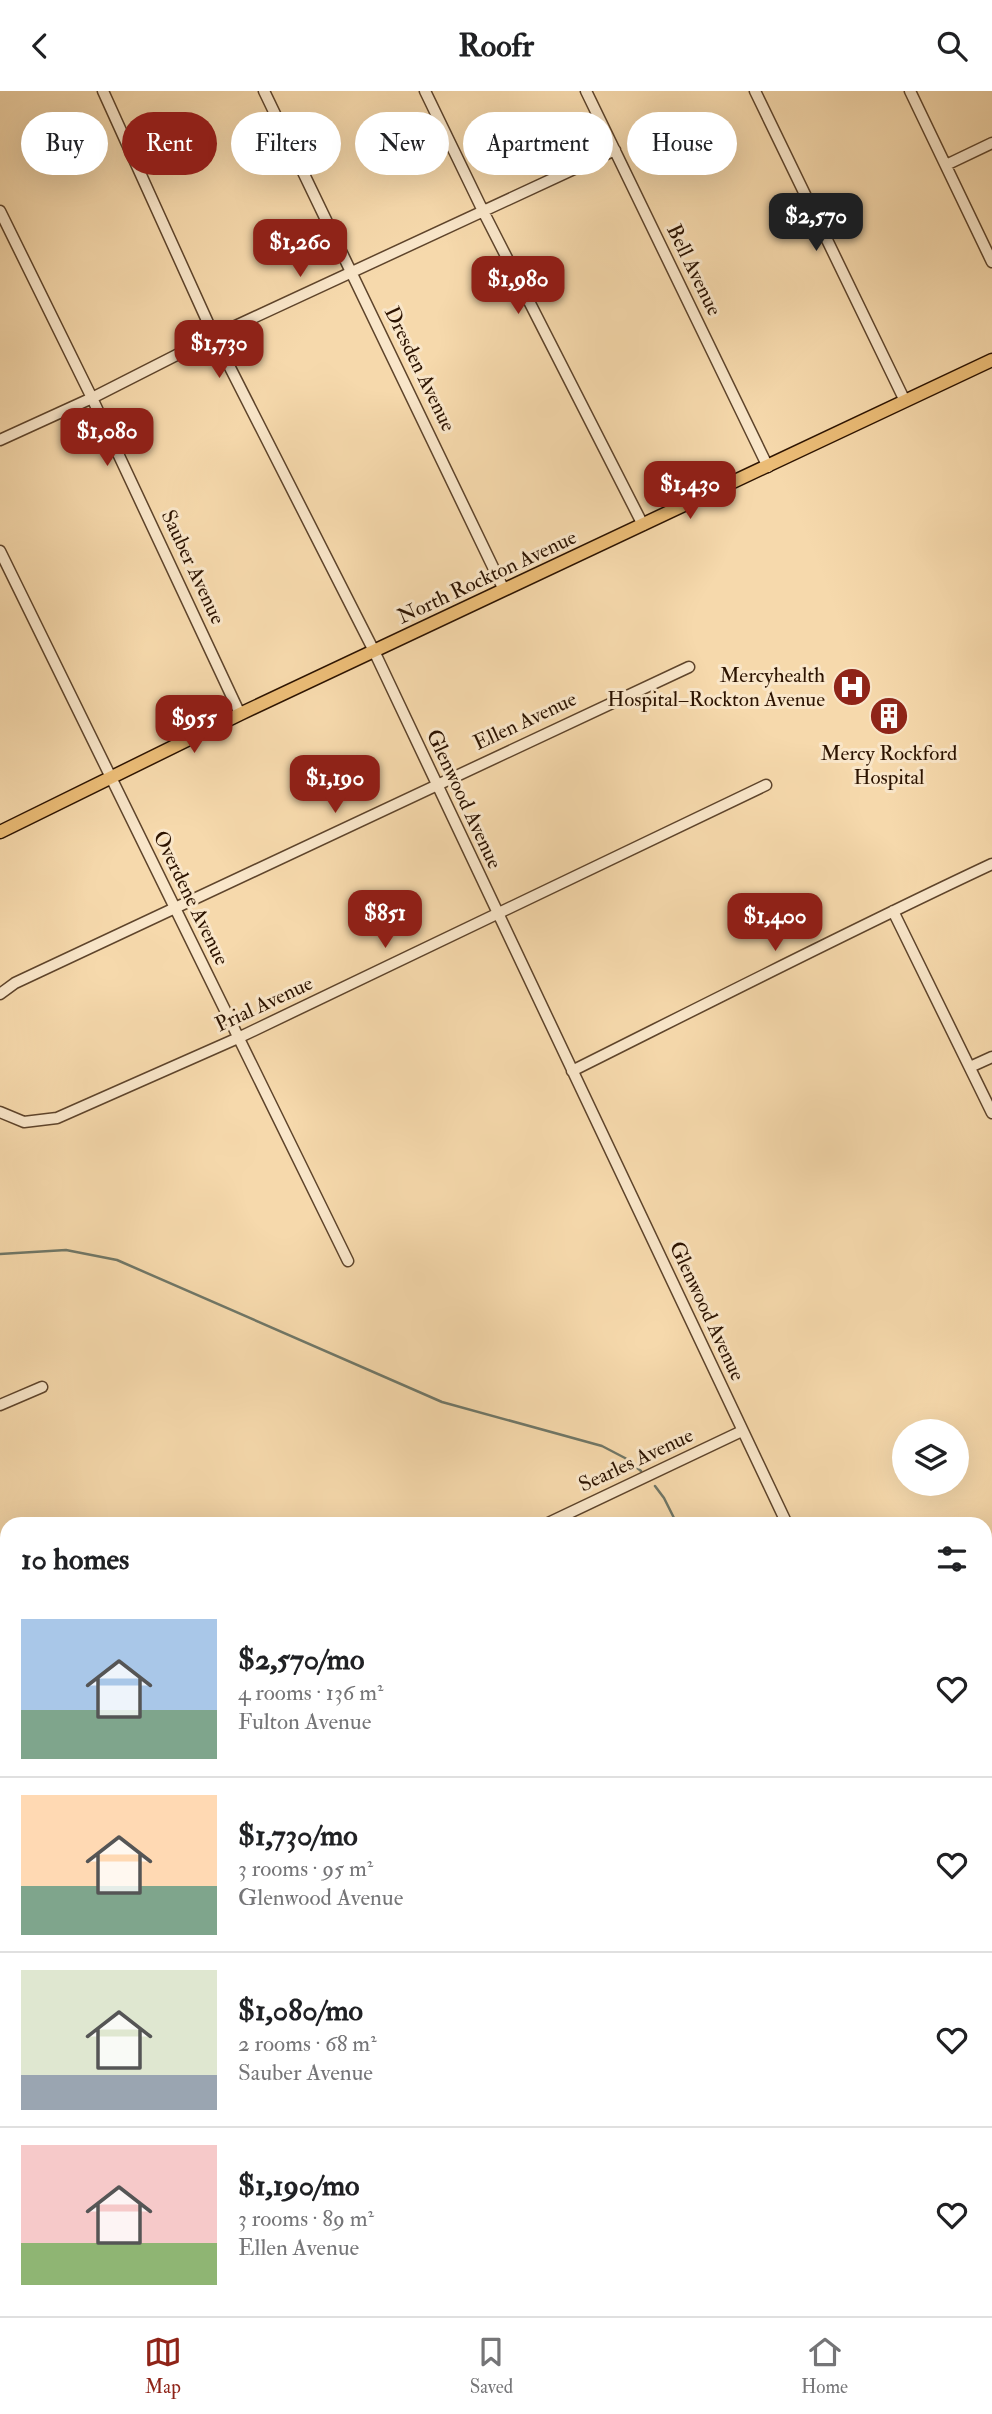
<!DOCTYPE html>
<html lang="en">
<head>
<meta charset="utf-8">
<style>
  body { margin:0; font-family:"IM FELL Double Pica",serif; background:#f2f2f2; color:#202124; height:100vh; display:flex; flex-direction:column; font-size:26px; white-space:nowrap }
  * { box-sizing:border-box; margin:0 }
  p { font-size:23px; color:#757577 }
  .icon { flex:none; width:38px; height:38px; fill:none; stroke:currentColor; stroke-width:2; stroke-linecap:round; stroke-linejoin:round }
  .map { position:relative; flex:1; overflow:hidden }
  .panel { position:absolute; left:0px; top:1426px; width:992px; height:800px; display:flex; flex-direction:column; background:#fff; border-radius:21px 21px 0 0; box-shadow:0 7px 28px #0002 }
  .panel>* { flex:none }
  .hud { position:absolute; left:21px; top:21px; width:950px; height:63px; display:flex; gap:14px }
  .fabs { position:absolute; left:892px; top:1328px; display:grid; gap:14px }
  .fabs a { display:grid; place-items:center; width:77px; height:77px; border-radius:50%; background:#fff; box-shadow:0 7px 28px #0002; font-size:35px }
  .price { position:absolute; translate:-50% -60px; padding:0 16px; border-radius:14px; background:#8f2418; color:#fff; font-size:23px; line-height:46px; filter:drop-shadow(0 2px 4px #0008) }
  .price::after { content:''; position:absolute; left:50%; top:42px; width:21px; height:16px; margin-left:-10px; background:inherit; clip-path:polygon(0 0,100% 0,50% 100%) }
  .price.current { background:#222; color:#fff }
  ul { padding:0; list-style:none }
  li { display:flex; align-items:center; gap:21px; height:175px; padding:0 21px }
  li+li { border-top:2px solid #e0e0e0 }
  li span { display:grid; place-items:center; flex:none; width:196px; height:140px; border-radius:0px; color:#555 }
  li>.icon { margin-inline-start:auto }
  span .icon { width:84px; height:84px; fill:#fffc; stroke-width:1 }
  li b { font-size:30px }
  h2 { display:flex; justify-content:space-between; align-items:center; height:84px; padding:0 21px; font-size:30px }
  .pill { padding:0 24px; border-radius:32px; background:#fff; box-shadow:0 7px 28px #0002; font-size:24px; line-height:63px }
  .pill.current { background:#8f2418; color:#fff }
  header { display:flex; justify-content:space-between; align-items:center; height:91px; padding:0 21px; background:#fff; font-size:32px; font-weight:800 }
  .dock { display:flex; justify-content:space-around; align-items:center; height:98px; border-top:2px solid #e0e0e0; background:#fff; font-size:19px; color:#757577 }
  .dock a { display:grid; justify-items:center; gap:4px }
  .dock .current { color:#8f2418 }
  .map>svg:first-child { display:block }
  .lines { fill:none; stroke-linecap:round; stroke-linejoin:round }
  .stream { stroke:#707767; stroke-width:2.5 }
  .minor-casing { stroke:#5e442b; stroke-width:13 }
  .major-casing { stroke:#2c1300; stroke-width:15 }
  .minor { stroke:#f9e6c9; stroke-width:10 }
  .major { stroke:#ebbc76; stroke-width:12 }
  .labels { text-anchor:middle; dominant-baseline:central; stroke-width:6; stroke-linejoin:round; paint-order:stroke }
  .street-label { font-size:21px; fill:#2c1300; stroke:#f9e6c9 }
  .poi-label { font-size:21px; fill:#2c1300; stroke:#f9e6c9; text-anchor:end }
</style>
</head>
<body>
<header><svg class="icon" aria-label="back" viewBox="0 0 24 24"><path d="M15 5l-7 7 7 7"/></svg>Roofr<svg class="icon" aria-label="search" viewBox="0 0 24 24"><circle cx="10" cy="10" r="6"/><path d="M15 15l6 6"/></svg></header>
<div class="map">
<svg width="992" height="2225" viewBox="0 0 992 2225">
  <rect width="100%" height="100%" fill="#f6d9ac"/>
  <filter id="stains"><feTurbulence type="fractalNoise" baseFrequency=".00286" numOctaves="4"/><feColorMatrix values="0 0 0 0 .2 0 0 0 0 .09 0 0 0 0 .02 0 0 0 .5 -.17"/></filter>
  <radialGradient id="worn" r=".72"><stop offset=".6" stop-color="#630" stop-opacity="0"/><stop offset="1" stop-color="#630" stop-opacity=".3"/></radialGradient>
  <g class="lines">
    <!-- stream -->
    <path class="stream" d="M0 1163 66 1159 117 1169 442 1311 602 1355 625 1367 641 1380
      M655 1395 664 1407 677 1433
      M985 1687 992 1686"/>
    <!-- minor casing -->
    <g class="minor-casing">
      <path id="minor" d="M103 0 214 245 374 560 787 1433
        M264 0 504 499
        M425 0 483 120 643 434
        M586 0 768 376
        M755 0 905 310
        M910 0 992 171
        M946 74 992 52
        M0 120 92 307 240 623
        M0 349 92 307 214 245 615 59
        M0 460 348 1170
        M893 820 992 1022
        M0 903 15 892 689 576
        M970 976 992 966
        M572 980C712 910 851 839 992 773
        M0 1021 24 1031 57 1027 238 947 766 694
        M0 1314 42 1296
        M546 1433 742 1340
        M985 1544 992 1540
        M0 1690 7 1687
        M985 1975 992 1988
        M0 2006 7 2002
        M985 2022 992 2019
        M0 2169 7 2165
        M201 2219 204 2225
        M553 2225 566 2219"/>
    </g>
    <!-- major casing -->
    <g class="major-casing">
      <path id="major" d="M0 741 240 623 992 269"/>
    </g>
    <!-- minor -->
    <use href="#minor" class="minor"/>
    <!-- major -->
    <use href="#major" class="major"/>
  </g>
  <!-- icons -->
  <defs>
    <g id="hospital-disc" transform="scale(2.0125)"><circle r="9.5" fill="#8f2418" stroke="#f9e6c9"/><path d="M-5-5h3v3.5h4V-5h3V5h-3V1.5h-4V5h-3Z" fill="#fff"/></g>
    <g id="building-disc" transform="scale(2.0125)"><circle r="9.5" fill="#8f2418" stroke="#f9e6c9"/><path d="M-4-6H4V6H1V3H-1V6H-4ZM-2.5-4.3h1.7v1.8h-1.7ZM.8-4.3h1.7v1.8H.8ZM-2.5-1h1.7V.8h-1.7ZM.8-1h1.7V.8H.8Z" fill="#fff"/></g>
  </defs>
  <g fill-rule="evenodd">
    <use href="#hospital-disc" x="852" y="596"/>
    <use href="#building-disc" x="889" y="625"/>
  </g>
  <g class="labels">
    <!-- street labels -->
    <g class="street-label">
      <text transform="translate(694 179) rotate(64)">Bell Avenue</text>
      <text transform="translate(420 278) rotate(64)">Dresden Avenue</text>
      <text transform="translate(193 476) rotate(65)">Sauber Avenue</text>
      <text transform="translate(487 486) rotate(-25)">North Rockton Avenue</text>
      <text transform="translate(525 630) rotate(-25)">Ellen Avenue</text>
      <text transform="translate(464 708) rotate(65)">Glenwood Avenue</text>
      <text transform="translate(191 807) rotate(64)">Overdene Avenue</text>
      <text transform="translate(264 913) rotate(-25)">Prial Avenue</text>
      <text transform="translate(707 1220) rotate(65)">Glenwood Avenue</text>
      <text transform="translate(636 1369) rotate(-25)">Searles Avenue</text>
    </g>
    <!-- poi labels -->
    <g class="poi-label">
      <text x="825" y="584">Mercyhealth<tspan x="825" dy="24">Hospital–Rockton Avenue</tspan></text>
      <text x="889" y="662" text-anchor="middle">Mercy Rockford<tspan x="889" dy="24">Hospital</tspan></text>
    </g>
  </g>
  <rect width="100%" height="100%" filter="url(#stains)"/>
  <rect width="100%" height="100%" fill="url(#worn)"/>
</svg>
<div class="fabs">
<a><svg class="icon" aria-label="layers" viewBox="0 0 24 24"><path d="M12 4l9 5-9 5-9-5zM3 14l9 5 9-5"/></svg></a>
</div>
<b class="price current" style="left:816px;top:162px">$2,570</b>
<b class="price" style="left:300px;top:188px">$1,260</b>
<b class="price" style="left:518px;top:225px">$1,980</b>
<b class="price" style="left:219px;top:289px">$1,730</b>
<b class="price" style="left:107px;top:377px">$1,080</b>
<b class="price" style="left:690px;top:430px">$1,430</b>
<b class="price" style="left:194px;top:664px">$955</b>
<b class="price" style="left:335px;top:724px">$1,190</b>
<b class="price" style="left:385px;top:859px">$851</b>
<b class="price" style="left:775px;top:862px">$1,400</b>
<div class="hud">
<a class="pill">Buy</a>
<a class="pill current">Rent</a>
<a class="pill">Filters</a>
<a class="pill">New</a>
<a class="pill">Apartment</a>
<a class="pill">House</a>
</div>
<section class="panel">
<h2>10 homes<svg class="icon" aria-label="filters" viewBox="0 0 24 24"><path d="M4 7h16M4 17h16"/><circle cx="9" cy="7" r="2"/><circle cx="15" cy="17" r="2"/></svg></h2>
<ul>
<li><span style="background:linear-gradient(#a9c7e8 65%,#7fa58c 0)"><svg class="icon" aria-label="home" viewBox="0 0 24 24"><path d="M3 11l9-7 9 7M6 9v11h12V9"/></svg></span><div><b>$2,570/mo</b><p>4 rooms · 136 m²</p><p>Fulton Avenue</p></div><svg class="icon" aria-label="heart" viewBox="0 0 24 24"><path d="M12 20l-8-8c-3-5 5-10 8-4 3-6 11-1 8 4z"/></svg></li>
<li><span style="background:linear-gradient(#ffd9b3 65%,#7fa58c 0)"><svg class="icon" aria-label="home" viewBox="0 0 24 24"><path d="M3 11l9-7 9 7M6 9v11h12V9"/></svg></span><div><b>$1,730/mo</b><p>3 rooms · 95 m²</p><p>Glenwood Avenue</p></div><svg class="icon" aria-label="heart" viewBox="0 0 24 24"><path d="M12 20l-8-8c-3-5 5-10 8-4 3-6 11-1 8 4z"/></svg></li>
<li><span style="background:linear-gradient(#dfe7d0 75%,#9aa5b1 0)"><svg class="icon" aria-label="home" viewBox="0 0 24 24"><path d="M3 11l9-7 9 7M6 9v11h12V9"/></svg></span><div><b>$1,080/mo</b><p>2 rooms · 68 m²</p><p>Sauber Avenue</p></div><svg class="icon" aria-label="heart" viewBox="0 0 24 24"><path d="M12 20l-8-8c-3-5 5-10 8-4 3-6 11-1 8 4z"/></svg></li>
<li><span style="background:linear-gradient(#f6c9c9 70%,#8fb573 0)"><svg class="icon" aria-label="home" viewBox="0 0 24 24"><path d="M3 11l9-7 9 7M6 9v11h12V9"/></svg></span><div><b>$1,190/mo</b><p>3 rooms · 89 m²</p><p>Ellen Avenue</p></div><svg class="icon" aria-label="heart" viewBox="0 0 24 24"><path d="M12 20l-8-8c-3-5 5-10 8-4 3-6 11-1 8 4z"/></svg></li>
</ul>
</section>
</div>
<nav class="dock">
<a class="current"><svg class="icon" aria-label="map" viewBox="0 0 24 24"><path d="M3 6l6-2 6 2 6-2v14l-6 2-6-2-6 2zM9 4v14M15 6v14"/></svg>Map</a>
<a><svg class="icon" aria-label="saved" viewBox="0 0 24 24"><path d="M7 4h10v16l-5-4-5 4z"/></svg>Saved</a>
<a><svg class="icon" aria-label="home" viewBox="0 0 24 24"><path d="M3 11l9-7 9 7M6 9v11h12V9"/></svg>Home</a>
</nav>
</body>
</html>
